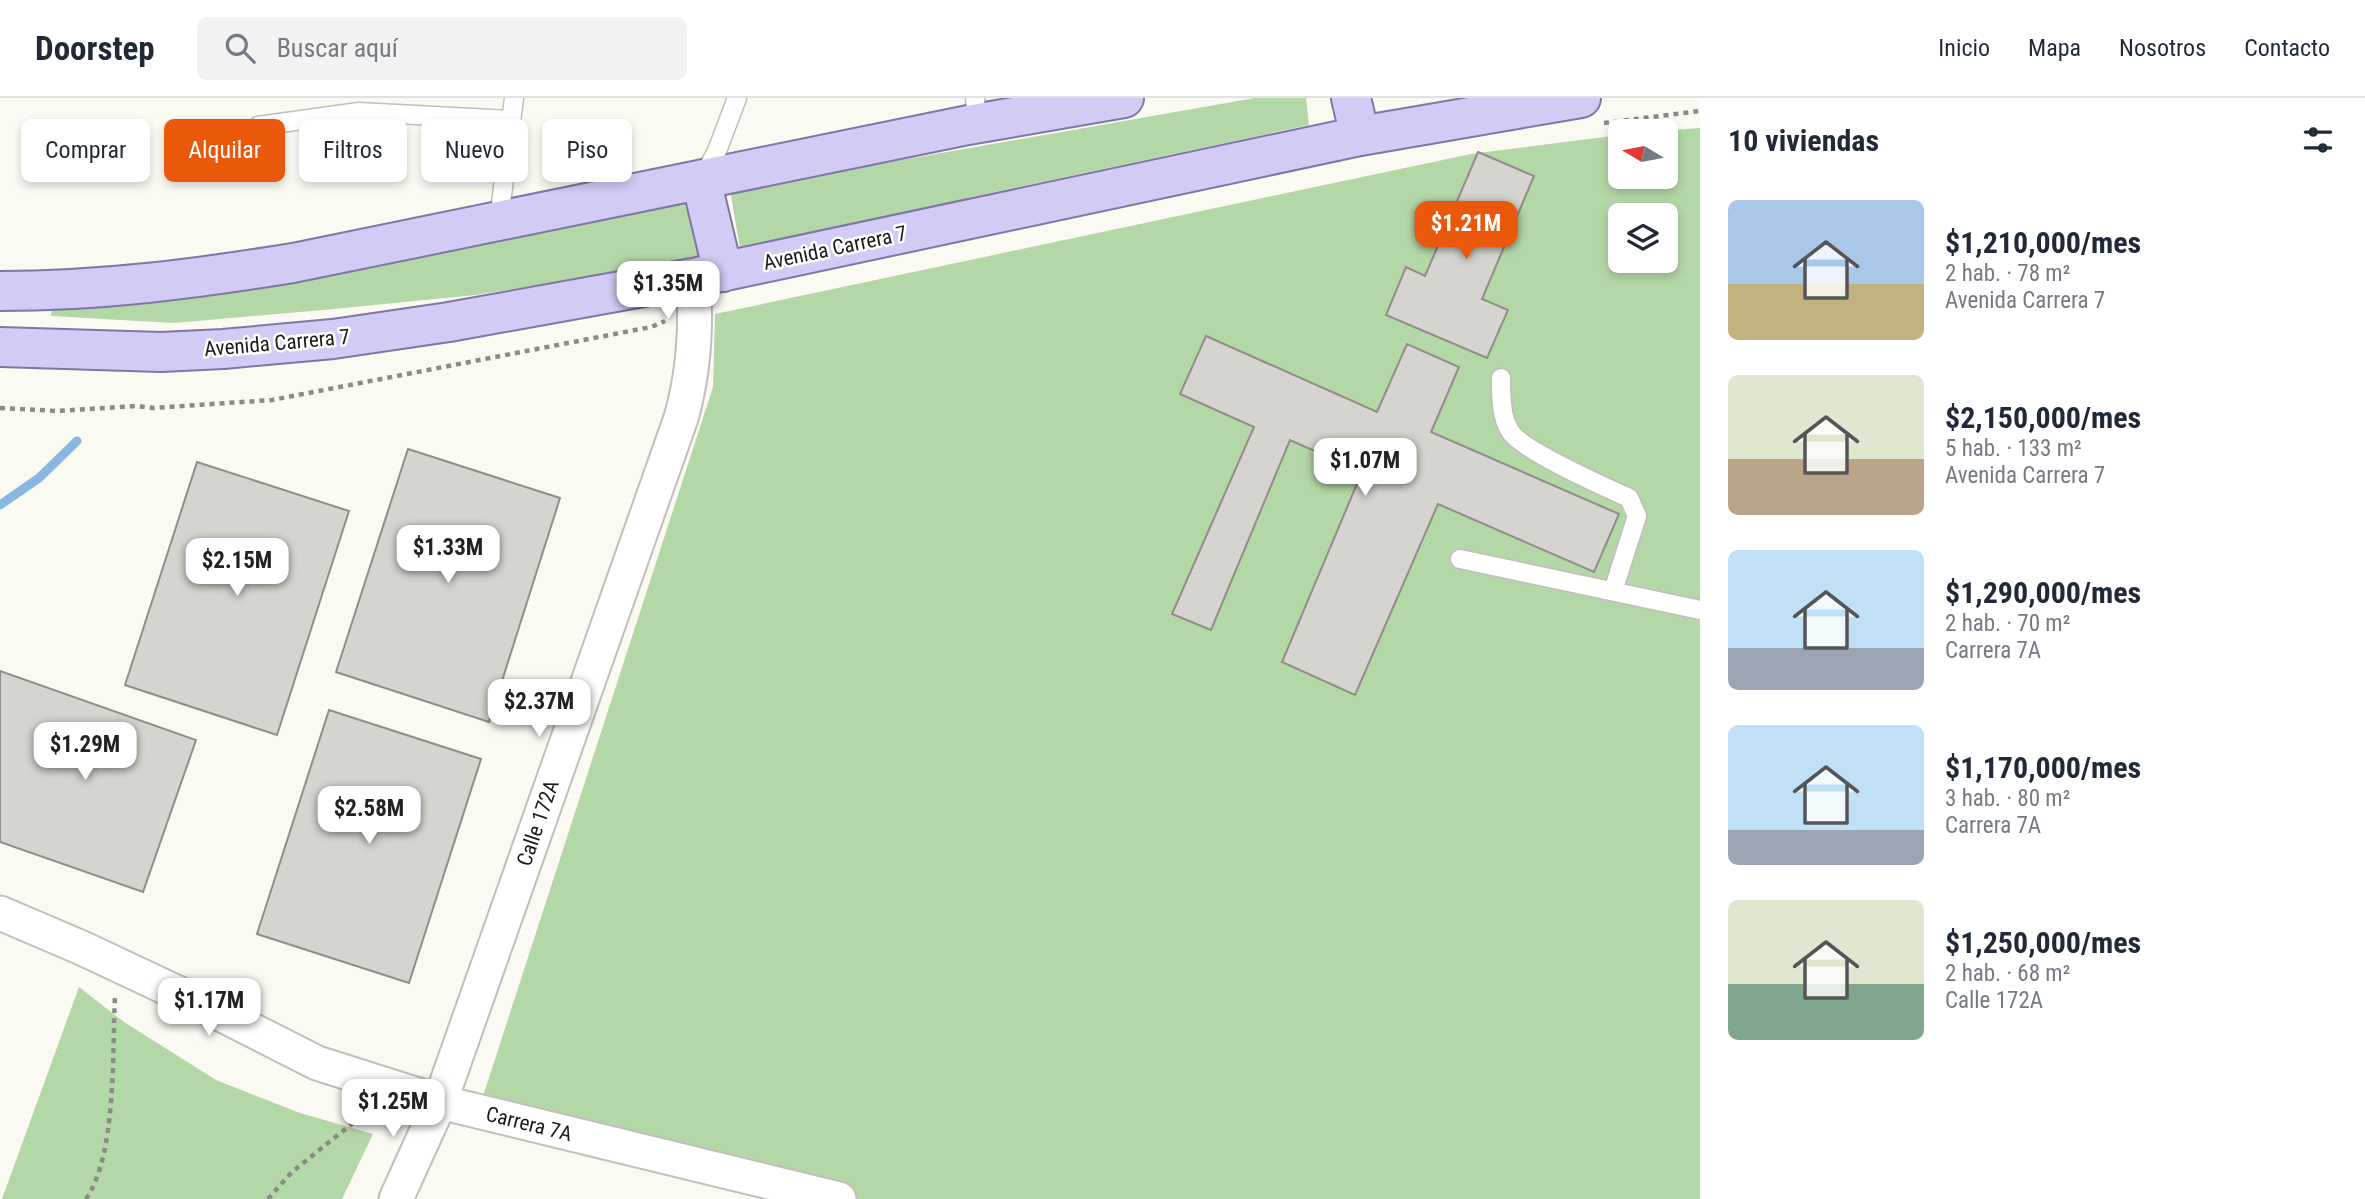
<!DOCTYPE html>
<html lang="es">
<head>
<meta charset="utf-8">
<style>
  body { margin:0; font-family:"Roboto Condensed",sans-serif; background:#f2f2f3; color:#1f2937; height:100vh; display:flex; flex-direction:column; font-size:26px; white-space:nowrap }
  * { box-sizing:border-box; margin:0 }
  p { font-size:23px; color:#747a83 }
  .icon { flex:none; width:38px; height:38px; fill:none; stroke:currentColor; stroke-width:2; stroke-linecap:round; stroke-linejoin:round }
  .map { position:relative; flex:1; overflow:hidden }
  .side { display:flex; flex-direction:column; background:#fff; width:665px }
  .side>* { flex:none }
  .hud { position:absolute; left:21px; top:21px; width:665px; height:63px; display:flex; gap:14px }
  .needle { width:46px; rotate:280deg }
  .buttons { position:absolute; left:1608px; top:21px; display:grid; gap:14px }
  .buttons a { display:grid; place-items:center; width:70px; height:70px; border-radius:10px; background:#fff; box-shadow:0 4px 10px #0003; font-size:35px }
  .price { position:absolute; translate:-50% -60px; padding:0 16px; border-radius:14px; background:#fff; color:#222; font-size:23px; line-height:46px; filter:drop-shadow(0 2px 4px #0008) }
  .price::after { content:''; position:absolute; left:50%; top:42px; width:21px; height:16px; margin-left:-10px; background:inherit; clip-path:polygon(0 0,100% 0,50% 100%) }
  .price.active { background:#ea580c; color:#fff }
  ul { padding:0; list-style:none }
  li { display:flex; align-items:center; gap:21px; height:175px; padding:0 28px }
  li span { display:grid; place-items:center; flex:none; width:196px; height:140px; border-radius:10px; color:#555 }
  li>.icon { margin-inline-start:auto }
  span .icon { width:84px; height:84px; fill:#fffc; stroke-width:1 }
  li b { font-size:30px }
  h2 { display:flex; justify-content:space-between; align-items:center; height:84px; padding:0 28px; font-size:30px }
  .tag { padding:0 24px; border-radius:10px; background:#fff; box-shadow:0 4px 10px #0003; font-size:24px; line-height:63px }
  .tag.active { background:#ea580c; color:#fff }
  header { display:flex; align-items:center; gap:42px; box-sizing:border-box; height:98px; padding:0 35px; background:#fff; border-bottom:2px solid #e0e1e3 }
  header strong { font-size:33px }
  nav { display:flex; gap:38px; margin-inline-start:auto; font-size:24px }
  .search { width:490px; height:63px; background:#f2f2f3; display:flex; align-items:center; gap:18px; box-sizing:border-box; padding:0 24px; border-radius:10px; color:#747a83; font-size:26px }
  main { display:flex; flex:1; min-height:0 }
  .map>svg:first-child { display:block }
  .green { fill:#b4d7a7; fill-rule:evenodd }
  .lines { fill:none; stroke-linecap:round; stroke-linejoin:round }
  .stream { stroke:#8ab7e0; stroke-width:9 }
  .building { fill:#d5d4ce; stroke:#8f8e88; stroke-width:2 }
  .service-casing { stroke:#c0bfb9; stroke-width:21 }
  .minor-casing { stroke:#c0bfb9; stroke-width:37 }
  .primary-casing { stroke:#7d77a3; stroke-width:42 }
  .path { stroke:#8b8a86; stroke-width:4.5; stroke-dasharray:5 5; stroke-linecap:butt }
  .service { stroke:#fff; stroke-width:18 }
  .minor { stroke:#fff; stroke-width:33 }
  .primary { stroke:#d1cbf5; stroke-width:38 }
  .labels { text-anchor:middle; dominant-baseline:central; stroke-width:5; stroke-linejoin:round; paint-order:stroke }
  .street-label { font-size:21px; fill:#1b1a18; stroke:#fff }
</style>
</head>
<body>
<header>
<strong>Doorstep</strong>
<div class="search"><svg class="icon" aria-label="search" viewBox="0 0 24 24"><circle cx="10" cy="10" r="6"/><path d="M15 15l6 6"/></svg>Buscar aquí</div>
<nav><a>Inicio</a><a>Mapa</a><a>Nosotros</a><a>Contacto</a></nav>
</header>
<main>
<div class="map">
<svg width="1700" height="1101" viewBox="0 0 1700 1101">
  <rect width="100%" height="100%" fill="#faf9f2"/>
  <!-- green -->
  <path class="green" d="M1255 0H1306L1309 27 971 99 900 119 740 150 730 92Z
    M1700 30V1101H796L473 1029 713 289 715 216 1471 56 1620 37V79H1666V33H1662ZM1620 117H1666V163H1620Z
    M683 98 700 162 475 197 334 211 174 225 51 218 52 211 148 206 265 188Z
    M79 889 124 924 216 982 300 1015 373 1036 342 1101H2Z"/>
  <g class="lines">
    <!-- stream -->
    <path class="stream" d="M0 407 39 380 77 343"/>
  </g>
  <!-- building -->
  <path class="building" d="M1478 54 1534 78 1482 201 1508 212 1487 260 1386 217 1406 169 1425 178Z
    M1206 238 1377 314 1407 246 1459 269 1431 334 1619 416 1594 474 1438 406 1355 597 1282 564 1362 374 1290 342 1211 532 1172 516 1254 329 1180 296Z
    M408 351 560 400 489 624 336 574Z
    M197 364 349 413 277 637 125 587Z
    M0 573 196 642 143 794 0 744Z
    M329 612 481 661 409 885 257 836Z"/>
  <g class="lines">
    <!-- service casing -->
    <g class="service-casing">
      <path id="service" d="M975 0 977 26
        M258 28 359 14 511 22
        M703 79 717 53 737 0
        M499 122 514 0
        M1501 280C1501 296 1501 320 1510 333 1521 352 1605 389 1629 400L1637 418 1613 493
        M1460 461 1700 512"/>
    </g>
    <!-- minor casing -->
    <g class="minor-casing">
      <path id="minor" d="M0 815 82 850 201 906 317 965 440 1004 839 1101
        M396 1101 440 1004 681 320C694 274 697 229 693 180"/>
    </g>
    <!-- primary casing -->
    <g class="primary-casing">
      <path id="primary" d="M1351 0 1360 38
        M701 82 723 174
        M0 193C101 193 194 181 293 165L968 27 1124 0
        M0 249 161 254 223 251 333 241 449 224 693 180 1360 38 1581 0"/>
    </g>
    <!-- path -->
    <path class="path" d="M1604 25 1700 13
      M0 310 57 313 136 308 153 310 272 302 651 229 665 223
      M86 1101C117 1056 112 954 115 899
      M268 1101 292 1074 359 1020"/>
    <!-- service -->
    <use href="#service" class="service"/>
    <!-- minor -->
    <use href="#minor" class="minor"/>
    <!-- primary -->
    <use href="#primary" class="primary"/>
  </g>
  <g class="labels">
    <!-- street labels -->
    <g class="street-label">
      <text transform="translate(835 150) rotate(-12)">Avenida Carrera 7</text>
      <text transform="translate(277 245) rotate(-5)">Avenida Carrera 7</text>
      <text transform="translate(538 725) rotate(-71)">Calle 172A</text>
      <text transform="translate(529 1026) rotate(14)">Carrera 7A</text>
    </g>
  </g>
</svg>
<div class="buttons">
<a><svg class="needle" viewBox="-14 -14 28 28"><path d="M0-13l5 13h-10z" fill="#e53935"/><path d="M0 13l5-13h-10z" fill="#747a83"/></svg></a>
<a><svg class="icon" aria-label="layers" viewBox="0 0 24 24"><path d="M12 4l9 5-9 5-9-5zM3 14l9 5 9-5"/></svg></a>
</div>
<b class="price active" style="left:1466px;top:163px">$1.21M</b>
<b class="price" style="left:668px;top:223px">$1.35M</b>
<b class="price" style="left:1365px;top:400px">$1.07M</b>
<b class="price" style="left:448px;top:487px">$1.33M</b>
<b class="price" style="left:237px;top:500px">$2.15M</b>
<b class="price" style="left:539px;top:641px">$2.37M</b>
<b class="price" style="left:85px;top:684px">$1.29M</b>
<b class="price" style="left:369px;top:748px">$2.58M</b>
<b class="price" style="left:209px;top:940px">$1.17M</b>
<b class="price" style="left:393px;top:1041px">$1.25M</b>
<div class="hud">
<a class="tag">Comprar</a>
<a class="tag active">Alquilar</a>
<a class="tag">Filtros</a>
<a class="tag">Nuevo</a>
<a class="tag">Piso</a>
</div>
</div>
<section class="side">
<h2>10 viviendas<svg class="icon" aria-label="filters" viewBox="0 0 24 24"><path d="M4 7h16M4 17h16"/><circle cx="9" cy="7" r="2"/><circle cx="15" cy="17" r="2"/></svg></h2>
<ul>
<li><span style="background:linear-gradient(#a9c7e8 60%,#c2b280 0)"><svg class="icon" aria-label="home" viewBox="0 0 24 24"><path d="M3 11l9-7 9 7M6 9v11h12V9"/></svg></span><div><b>$1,210,000/mes</b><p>2 hab. · 78 m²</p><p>Avenida Carrera 7</p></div></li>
<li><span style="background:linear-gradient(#dfe7d0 60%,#b9a48a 0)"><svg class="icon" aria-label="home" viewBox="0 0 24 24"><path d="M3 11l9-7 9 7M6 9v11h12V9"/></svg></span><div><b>$2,150,000/mes</b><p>5 hab. · 133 m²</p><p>Avenida Carrera 7</p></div></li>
<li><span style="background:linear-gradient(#bfe0f5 70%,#9aa5b1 0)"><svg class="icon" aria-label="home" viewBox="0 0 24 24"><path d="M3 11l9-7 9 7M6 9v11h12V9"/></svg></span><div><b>$1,290,000/mes</b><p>2 hab. · 70 m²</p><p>Carrera 7A</p></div></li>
<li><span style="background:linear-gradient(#bfe0f5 75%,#9aa5b1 0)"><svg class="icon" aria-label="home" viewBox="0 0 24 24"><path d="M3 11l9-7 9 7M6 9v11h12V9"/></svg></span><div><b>$1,170,000/mes</b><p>3 hab. · 80 m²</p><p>Carrera 7A</p></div></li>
<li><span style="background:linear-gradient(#dfe7d0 60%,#7fa58c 0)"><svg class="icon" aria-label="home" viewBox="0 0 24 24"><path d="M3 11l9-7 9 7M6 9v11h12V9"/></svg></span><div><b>$1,250,000/mes</b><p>2 hab. · 68 m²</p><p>Calle 172A</p></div></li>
</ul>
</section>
</main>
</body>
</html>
